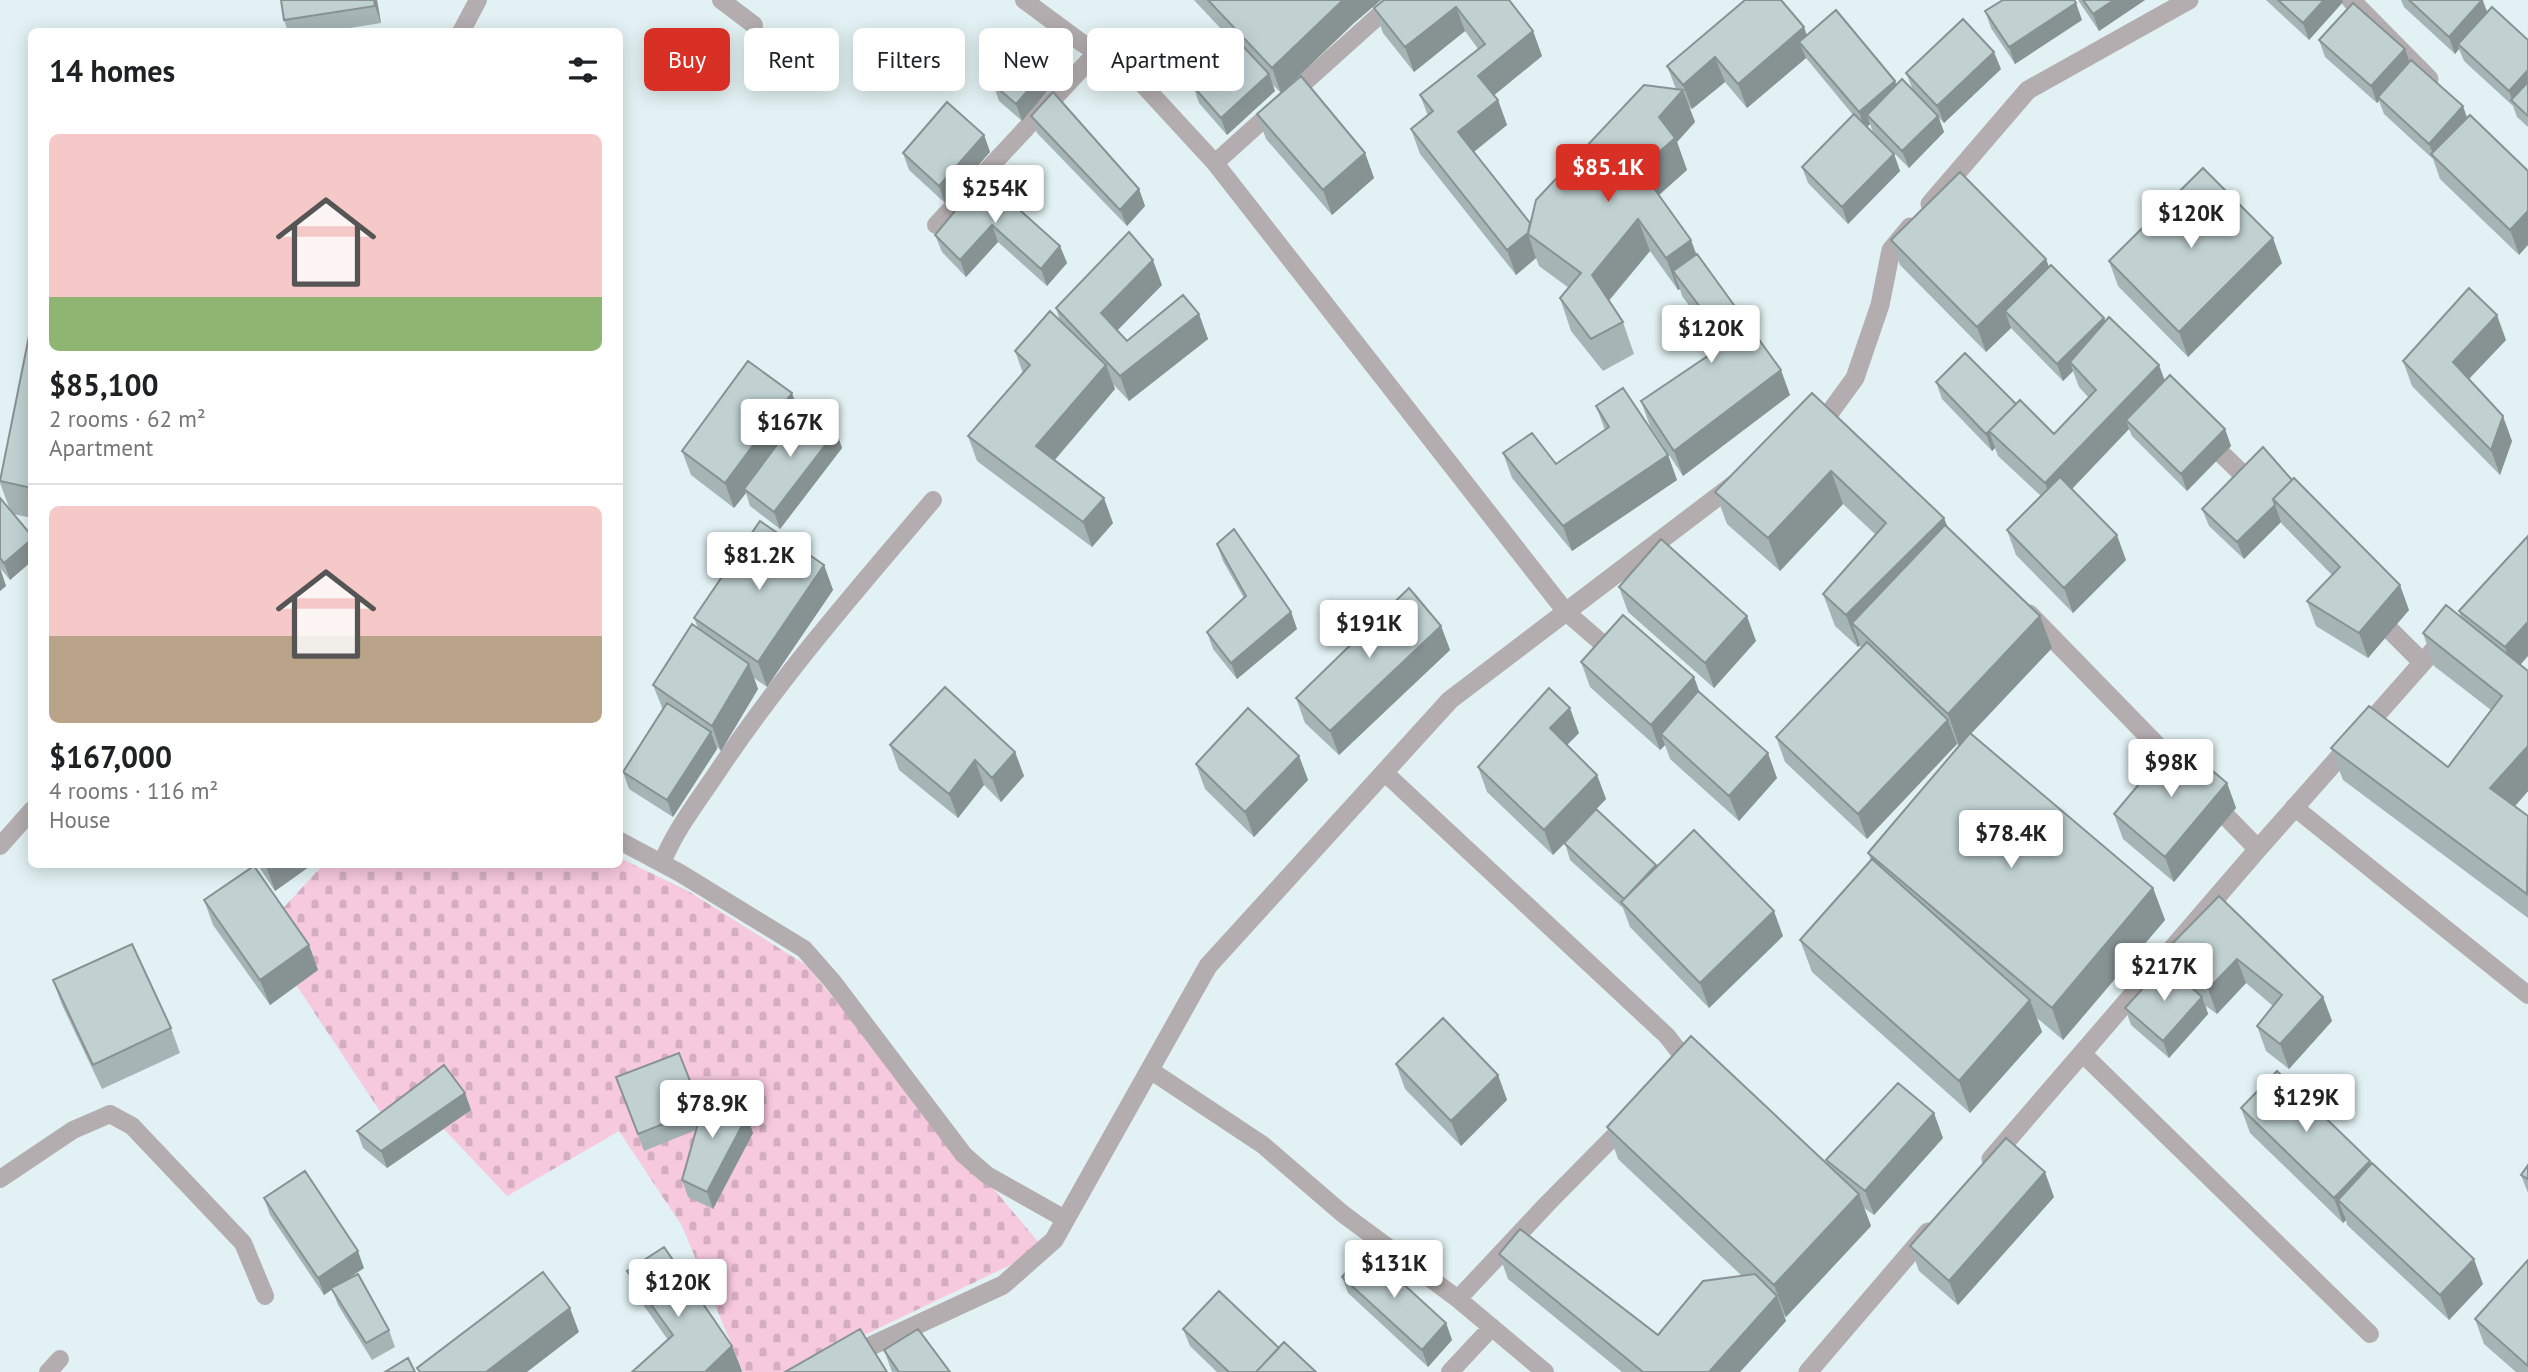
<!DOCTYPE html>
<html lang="en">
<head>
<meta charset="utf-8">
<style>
  body { margin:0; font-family:"PT Sans",sans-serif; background:#f6f6f6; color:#202124; height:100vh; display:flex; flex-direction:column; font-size:26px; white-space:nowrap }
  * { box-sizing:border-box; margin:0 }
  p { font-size:23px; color:#757577 }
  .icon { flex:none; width:38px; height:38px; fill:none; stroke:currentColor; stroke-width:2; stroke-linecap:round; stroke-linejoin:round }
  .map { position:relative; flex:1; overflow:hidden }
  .details { position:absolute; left:28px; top:28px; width:595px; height:840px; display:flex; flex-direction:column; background:#fff; border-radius:10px; box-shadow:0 4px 18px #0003 }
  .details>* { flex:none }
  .guide { position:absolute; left:644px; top:28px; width:665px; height:63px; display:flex; gap:14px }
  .price { position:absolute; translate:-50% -60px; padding:0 16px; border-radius:7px; background:#fff; color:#222; font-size:23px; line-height:46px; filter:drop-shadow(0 2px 4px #0008) }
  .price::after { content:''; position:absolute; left:50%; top:42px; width:21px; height:16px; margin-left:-10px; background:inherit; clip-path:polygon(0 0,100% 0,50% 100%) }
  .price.active { background:#d93025; color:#fff }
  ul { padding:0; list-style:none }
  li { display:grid; align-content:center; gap:14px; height:371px; padding:0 21px }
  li+li { border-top:2px solid #e0e0e0 }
  li span { display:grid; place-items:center; height:217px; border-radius:10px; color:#555 }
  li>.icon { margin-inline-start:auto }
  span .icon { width:126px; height:126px; fill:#fffc; stroke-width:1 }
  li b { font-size:30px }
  h2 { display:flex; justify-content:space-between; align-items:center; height:84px; padding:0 21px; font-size:30px }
  .tag { padding:0 24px; border-radius:10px; background:#fff; box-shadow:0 4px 18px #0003; font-size:24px; line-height:63px }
  .tag.active { background:#d93025; color:#fff }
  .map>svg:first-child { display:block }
  .cemetery { fill:url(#cemetery-stones) }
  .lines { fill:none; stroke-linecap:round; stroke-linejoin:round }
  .service { stroke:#b3adaf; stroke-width:18 }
  .minor { stroke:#b3adaf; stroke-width:19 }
  .wall { fill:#a6b4b5 }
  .shaded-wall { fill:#879293 }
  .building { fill:#c1d1d2; stroke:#879293; stroke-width:2 }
</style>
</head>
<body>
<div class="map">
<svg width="2528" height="1372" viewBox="0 0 2528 1372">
  <defs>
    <pattern id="cemetery-stones" width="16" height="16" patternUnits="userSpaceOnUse" patternTransform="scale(1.75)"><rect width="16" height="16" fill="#f7c9df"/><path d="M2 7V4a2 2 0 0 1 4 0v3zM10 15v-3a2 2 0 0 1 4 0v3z" fill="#d4aec0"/></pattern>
  </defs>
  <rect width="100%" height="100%" fill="#e2f1f3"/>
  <!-- cemetery -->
  <path class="cemetery" d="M620 858 688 891 806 965 1044 1249 787 1372H743L682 1226 619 1131 507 1196 409 1092 381 1113 261 932 323 865 620 864Z"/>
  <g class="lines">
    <!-- service -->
    <path class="service" d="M721 0 754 25
      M1024 0 1082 43 1133 74 1215 163
      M1396 0 1215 163 1566 612 1618 657
      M461 32 478 0
      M936 225 1097 52
      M1384 772 1667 1036 1681 1054 1677 1072
      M2294 807 2528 995
      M620 841 680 873 804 949 833 982 964 1155 987 1175 1065 1219
      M0 846 32 810
      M662 863C676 828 699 800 720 768 784 673 859 587 933 500
      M2082 1053 2370 1334
      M1150 1070 1263 1145 1343 1214 1458 1299 1548 1203 1626 1124
      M0 1179 73 1130 110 1114 132 1126 243 1243 265 1296
      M1458 1299 1545 1372
      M48 1372 60 1359
      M1450 1372 1492 1327"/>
    <!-- minor -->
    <path class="minor" d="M2351 0 2429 79
      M1930 204 2028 90 2189 0
      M1811 426 1831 411 1855 378 1880 305 1891 250 1910 227
      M2205 438 2257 488
      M2372 612 2422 662
      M2029 614 2182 771
      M2210 800 2258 849
      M1991 1159 2258 849 2447 635
      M828 1372 873 1345 1003 1285 1054 1240 1208 966 1450 700 1737 482
      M1808 1372 1928 1232"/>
  </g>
  <!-- wall -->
  <path class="wall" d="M377 0 381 23 325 32H288L284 20Z
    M1194 0H1381L1354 23 1281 93 1272 84 1275 91 1227 135 1199 103 1193 86 1237 46Z
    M1509 0 1533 31 1542 56 1494 95 1498 100 1507 125 1474 152 1530 223 1676 89 1667 66 1807 35 1897 85 1913 90 1906 73 2001 69 1944 123 1939 118 1944 132 1909 168 1873 132 1870 124 1867 127 1894 154 1900 171 1848 224 1808 183 1802 167 1853 115 1806 58 1747 108 1725 82 1692 109 1689 107 1695 122 1677 142 1687 170 1659 195 1696 254 1790 395 1683 476 1650 426 1641 401 1721 348 1682 296 1680 289 1678 290 1650 251 1609 301 1623 322 1634 354 1603 371 1571 331 1560 298 1569 288 1539 266 1536 258 1516 275 1420 154 1411 129 1428 116 1420 95 1478 49 1465 31 1414 72 1383 33 1374 8Z
    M2078 0H2145L2099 31Z
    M2266 0H2342L2343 2 2309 40Z
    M2401 0H2483L2487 12 2528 40V127L2517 117 2513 106 2464 61 2459 49 2455 54 2404 7Z
    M1985 11 2082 20 2015 64 1991 28Z
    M2319 40 2409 62 2467 118 2470 115 2519 255 2440 179 2433 159 2384 114 2379 101 2377 103 2325 57Z
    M1062 74 1022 121 999 101 993 84Z
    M1257 114 1365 153 1374 178 1332 215 1266 139Z
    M1031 116 1139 189 1145 206 1127 226 1037 133Z
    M984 135 990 152 945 203 909 170 903 153Z
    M983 177 1060 246 1067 263 1047 286 998 242 966 277 942 252 935 235Z
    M1891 240 2046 259 2049 267 2104 318 2105 322 2164 380 2225 429 2231 446 2187 491 2132 436 2129 429 2071 489 2126 560 2073 613 2016 555 2007 530 2041 496 1998 456 1995 448 1992 451 1942 399 1936 382 2016 404 2054 434 2089 398 2079 387 2073 371 2063 381 2011 328 1986 352 1900 265Z
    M2109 261 2282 263 2188 357 2118 286Z
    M1162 285 1117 330 1127 341 1199 314 1208 339 1129 401 1113 384 1115 389 1055 460 1113 523 1092 547 977 461 968 436 1023 373 1015 351 1060 321 1056 308Z
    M32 321V518L13 514 32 536V561L10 580 0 568 6 586 0 591V498L10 510 0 483V478Z
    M2506 340 2469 379 2512 441 2500 475 2412 386 2403 361Z
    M1812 393 1944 518 1948 528 2052 648 1971 734 2153 888 2165 920 2063 1040 2037 1018 2042 1032 1970 1113 1812 972 1800 940 1871 860 1868 853 1959 746 1957 744 1867 839 1785 762 1776 737 1861 648 1860 645 1858 647 1835 626 1823 594 1876 535 1843 504 1780 571 1727 524 1715 492Z
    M1596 406 1668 455 1677 480 1572 551 1512 478 1503 453 1556 464 1605 430Z
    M800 414 836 431 842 448 780 529 750 506 746 493 734 508 691 475 682 451Z
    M2292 480 2409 610 2368 658 2316 626 2307 601 2332 575 2282 524 2281 522 2244 559 2209 526 2202 509Z
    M2528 536 2520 665 2528 671V791L2515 806 2528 816V918L2343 780 2331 748 2448 767 2491 710 2434 666 2423 633 2461 617 2459 611Z
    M1217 544 1291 612 1297 629 1237 679 1213 649 1207 632 1244 598 1223 561Z
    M824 565 833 590 767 687 754 678 758 689 721 751 717 747V749L673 817 629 789 623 772 663 710 653 685 698 628 694 618Z
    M1619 587 1756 641 1714 688 1628 612Z
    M1441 626 1450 650 1339 755 1305 723 1296 698Z
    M1581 662 1694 677 1699 692 1777 778 1739 821 1670 759 1665 745 1660 750 1590 687Z
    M1579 733 1567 745 1597 775 1606 799 1596 809 1657 867 1783 936 1709 1008 1630 927 1623 908 1570 860 1565 843 1553 855 1487 792 1478 767Z
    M890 745 1015 752 1024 776 1001 802 984 785 958 818 899 770Z
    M1299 756 1308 780 1254 837 1205 789 1196 764Z
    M2227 783 2236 808 2174 882 2123 839 2114 814Z
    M257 864H313L275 891Z
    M2219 896 2323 997 2332 1021 2289 1069 2266 1051 2257 1026 2273 1006 2246 983 2217 1014 2206 1006 2208 1014 2169 1058 2131 1025 2125 1008 2164 964 2161 955Z
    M204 900 309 945 318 970 270 1005 213 925Z
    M53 980 171 1028 180 1053 102 1089 62 1005Z
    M679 1053 702 1112 753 1133 713 1209 688 1197 682 1180 696 1130 644 1151 616 1077Z
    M1396 1064 1498 1075 1507 1100 1461 1146 1405 1089Z
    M465 1093 471 1110 387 1168 363 1148 357 1131Z
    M2241 1108 2370 1161 2371 1164 2483 1284 2449 1320 2347 1225 2346 1220 2343 1223 2250 1133Z
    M1607 1127 1828 1164 1826 1160 1943 1138 1874 1215 1864 1208 1871 1226 1786 1317 1784 1315 1786 1321 1740 1372H1622L1508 1279 1499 1254 1658 1335 1742 1276 1618 1159Z
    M2528 1165V1193L2521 1175Z
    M2054 1197 1958 1305 1919 1271 1910 1246Z
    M264 1198 364 1268 343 1281 389 1330 395 1347 372 1360 338 1305 332 1289 324 1295 270 1215Z
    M2528 1260V1372H2516L2484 1344 2475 1319Z
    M627 1271 732 1346 742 1371 741 1372H632L668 1340 637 1296Z
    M1342 1277 1446 1323 1452 1340 1428 1367 1348 1293Z
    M1183 1329 1279 1348 1316 1372H1217L1190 1346Z
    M884 1350 950 1372H892Z"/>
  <!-- shaded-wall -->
  <path class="shaded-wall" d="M374 0H377L381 23 375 6Z
    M1343 0H1381L1354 23 1281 93 1272 68Z
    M2114 0H2145L2099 31 2093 14Z
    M2324 0H2342L2343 2 2309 40 2303 23Z
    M2482 0 2489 16 2458 44 2459 49 2455 54 2449 37Z
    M2076 3 2082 20 2015 64 2009 47Z
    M1456 7 1465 31 1414 72 1405 47Z
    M1804 27 1813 52 1799 42 1806 58 1747 108 1738 84Z
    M1533 31 1542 56 1487 101 1478 76Z
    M2405 49 2411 66 2378 97 2379 101 2377 103 2371 86Z
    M1994 52 2001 69 1944 123 1937 106Z
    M1715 57 1725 82 1692 109 1683 85Z
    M1056 58 1062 74 1022 121 1016 104Z
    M2528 70V94L2513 102 2509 91Z
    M1269 74 1275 91 1227 135 1221 118Z
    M1895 81 1901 97 1867 115 1870 124 1865 129 1859 112Z
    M1683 90 1695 122 1677 142 1687 170 1652 201 1640 169 1659 117Z
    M1498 100 1507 125 1467 157 1458 132Z
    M2463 106 2469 123 2434 156 2429 144Z
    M1938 116 1944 132 1909 168 1902 151Z
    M984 135 990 152 945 203 939 186Z
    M1365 153 1374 178 1332 215 1323 190Z
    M1894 154 1900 171 1848 224 1842 207Z
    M1139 189 1145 206 1127 226 1120 210Z
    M2528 211V245L2519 255 2510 230Z
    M1638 219 1650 251 1603 307 1592 275Z
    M992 225 998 242 966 277 960 260Z
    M1534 228 1528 234 1536 258 1516 275 1507 250Z
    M2273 238 2282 263 2188 357 2179 332Z
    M1691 240 1703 272 1673 271 1680 289 1678 290 1666 258Z
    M1060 246 1067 263 1047 286 1041 269Z
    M2046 259 2055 284 2005 311 2011 328 1986 352 1977 327Z
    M1153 260 1162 285 1110 338 1101 313Z
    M1199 314 1208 339 1129 401 1120 376Z
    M2497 315 2506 340 2462 386 2453 362Z
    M2104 318 2110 335 2070 362 2073 371 2063 381 2057 364Z
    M1106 365 1115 389 1045 471 1036 446Z
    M2159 365 2168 389 2126 420 2129 429 2054 508 2045 483Z
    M1781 370 1790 395 1683 476 1674 451Z
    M792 393 801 418 744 489 746 493 734 508 725 483Z
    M2016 404 1989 431 1995 448 1992 451 1986 434Z
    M2503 416 2512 441 2500 475 2491 450Z
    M2225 429 2231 446 2187 491 2181 474Z
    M836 431 842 448 780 529 774 512Z
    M1668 455 1677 480 1572 551 1563 526Z
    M1831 471 1843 504 1780 571 1768 538Z
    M1104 498 1113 523 1092 547 1083 522Z
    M2275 505 2281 522 2244 559 2237 542Z
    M1944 518 1956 551 1852 623 1860 645 1858 647 1846 615Z
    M2117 535 2126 560 2073 613 2064 588Z
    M32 539V561L10 580 4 563Z
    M824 565 833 590 767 687 758 662Z
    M0 568 6 586 0 591Z
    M2400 585 2409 610 2368 658 2359 633Z
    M1291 612 1297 629 1237 679 1231 663Z
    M1747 616 1756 641 1714 688 1705 663Z
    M2040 616 2052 648 1959 746 1948 714Z
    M2528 622V656L2514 672 2505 647Z
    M1441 626 1450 650 1339 755 1330 731Z
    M749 664 758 689 721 751 712 726Z
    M1694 677 1703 702 1661 734 1665 745 1660 750 1651 725Z
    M1570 708 1579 733 1559 753 1550 728Z
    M1948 720 1957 744 1867 839 1858 814Z
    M711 732 717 749 673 817 667 800Z
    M2528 746V791L2502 821 2490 788Z
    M1015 752 1024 776 1001 802 992 778Z
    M1768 753 1777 778 1739 821 1729 796Z
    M1299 756 1308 780 1254 837 1245 812Z
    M975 760 984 785 958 818 949 794Z
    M1597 775 1606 799 1553 855 1544 830Z
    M2227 783 2236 808 2174 882 2165 857Z
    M268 864H313L275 891 266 866Z
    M2153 888 2165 920 2063 1040 2052 1008Z
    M1774 911 1783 936 1709 1008 1700 983Z
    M309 945 318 970 270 1005 260 980Z
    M2237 959 2246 983 2217 1014 2208 989Z
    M2202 997 2208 1014 2169 1058 2163 1041Z
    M2323 997 2332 1021 2289 1069 2280 1044Z
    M2030 1000 2042 1032 1970 1113 1959 1081Z
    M1498 1075 1507 1100 1461 1146 1451 1121Z
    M465 1093 471 1110 387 1168 381 1151Z
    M1934 1113 1943 1138 1874 1215 1865 1191Z
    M747 1116 753 1133 713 1209 707 1192Z
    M2370 1161 2379 1186 2338 1200 2346 1220 2343 1223 2334 1198Z
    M2045 1172 2054 1197 1958 1305 1949 1281Z
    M1859 1194 1871 1226 1786 1317 1774 1285Z
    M358 1251 364 1268 324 1295 318 1278Z
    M2474 1259 2483 1284 2449 1320 2440 1295Z
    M1777 1296 1786 1321 1740 1372H1709Z
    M570 1308 579 1332 527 1372H486Z
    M1446 1323 1452 1340 1428 1367 1422 1350Z
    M732 1346 742 1371 741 1372H705Z"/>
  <!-- building -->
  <path class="building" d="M281 0H374L375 6 284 20Z
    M1208 0H1343L1272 68Z
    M1384 0H1509L1533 31 1478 76 1498 100 1458 132 1530 223 1528 233 1507 250 1411 129 1433 111 1420 95 1485 44 1456 7 1405 47 1374 8Z
    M1745 0H1781L1804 27 1738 84 1715 57 1683 85 1667 66Z
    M2003 0H2074L2076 3 2009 47 1985 11Z
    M2083 0H2114L2093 14Z
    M2278 0H2324L2303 23Z
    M2409 0H2482L2449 37Z
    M2353 3 2405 49 2371 86 2319 40Z
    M2492 7 2528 40V70L2509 91 2458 44Z
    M1836 10 1895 81 1859 112 1799 42Z
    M1963 19 1994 52 1937 106 1906 73Z
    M1033 38 1056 58 1016 104 993 84Z
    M1240 43 1269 74 1221 118 1193 86Z
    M2411 60 2463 106 2429 144 2378 97Z
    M1301 76 1365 153 1323 190 1257 114Z
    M1902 79 1938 116 1902 151 1867 115Z
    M2528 82V116L2511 100Z
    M1644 85 1683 90 1659 117 1675 138 1640 169 1691 240 1666 258 1638 219 1592 275 1623 322 1591 339 1560 298 1581 273 1528 234 1536 200Z
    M1053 92 1139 189 1120 210 1031 116Z
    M947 102 984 135 939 186 903 153Z
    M1854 114 1894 154 1842 207 1802 167Z
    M2470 115 2528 171V211L2510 230 2431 154Z
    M2203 168 2273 238 2179 332 2109 261Z
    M1960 172 2046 259 1977 327 1891 240Z
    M983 177 1060 246 1041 269 992 225 960 260 935 235Z
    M1129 232 1153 260 1101 313 1127 341 1183 295 1199 314 1120 376 1056 308Z
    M1697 254 1781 370 1674 451 1641 401 1727 343 1673 271Z
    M2051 265 2104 318 2057 364 2005 311Z
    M2469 288 2497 315 2453 362 2503 416 2491 450 2403 361Z
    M1050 311 1106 365 1036 446 1104 498 1083 522 968 436 1030 365 1015 351Z
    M2109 317 2159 365 2045 483 1989 431 2020 400 2054 434 2096 390 2070 362Z
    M32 321V488L0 481Z
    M1965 353 2016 404 1986 434 1936 382Z
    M748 361 792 393 725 483 682 451Z
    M2170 375 2225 429 2181 474 2126 420Z
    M1623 388 1668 455 1563 526 1503 453 1532 433 1556 464 1609 427 1596 406Z
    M1812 393 1944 518 1846 615 1823 594 1886 523 1831 471 1768 538 1715 492Z
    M806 406 836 431 774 512 744 489Z
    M2263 447 2292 480 2273 499 2275 505 2237 542 2202 509Z
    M2060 477 2117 535 2064 588 2007 530Z
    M2294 478 2400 585 2359 633 2307 601 2340 567 2273 499Z
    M0 498 32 536V539L4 563 0 558Z
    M760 521 824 565 758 662 694 618Z
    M1945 525 2040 616 1948 714 1852 623Z
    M1234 529 1291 612 1231 663 1207 632 1246 596 1217 544Z
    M2528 536V622L2505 647 2459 611Z
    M1661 539 1747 616 1705 663 1619 587Z
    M1409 588 1441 626 1330 731 1296 698Z
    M2446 605 2528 671V746L2490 788 2528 816 2527 894 2331 748 2369 706 2448 767 2502 696 2423 633Z
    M1623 615 1694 677 1651 725 1581 662Z
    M692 624 749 664 712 726 653 685Z
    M1867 642 1948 720 1858 814 1776 737Z
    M945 687 1015 752 992 778 975 760 949 794 890 745Z
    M1549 688 1570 708 1550 728 1597 775 1544 830 1478 767Z
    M1698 691 1768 753 1729 796 1661 734Z
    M667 703 711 732 667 800 623 772Z
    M1248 708 1299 756 1245 812 1196 764Z
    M1970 733 2153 888 2052 1008 1868 853Z
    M2176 740 2227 783 2165 857 2114 814Z
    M1596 809 1656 865 1624 899 1564 843Z
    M1694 830 1774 911 1700 983 1621 902Z
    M1872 859 2030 1000 1959 1081 1800 940Z
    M254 866 309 945 260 980 204 900Z
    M2219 896 2323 997 2280 1044 2257 1026 2282 995 2237 959 2208 989 2161 955Z
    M132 944 171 1028 93 1065 53 980Z
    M2165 964 2202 997 2163 1041 2125 1008Z
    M1443 1018 1498 1075 1451 1121 1396 1064Z
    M1691 1036 1859 1194 1774 1285 1607 1127Z
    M679 1053 701 1109 638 1134 616 1077Z
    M444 1065 465 1093 381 1151 357 1131Z
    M2277 1071 2370 1161 2334 1198 2241 1108Z
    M1898 1083 1934 1113 1865 1191 1826 1160Z
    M708 1088 747 1116 707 1192 682 1180Z
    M2006 1138 2045 1172 1949 1281 1910 1246Z
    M2372 1163 2474 1259 2440 1295 2338 1200Z
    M2528 1165V1179L2521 1175Z
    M305 1171 358 1251 318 1278 264 1198Z
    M1520 1229 1658 1335 1703 1281 1755 1274 1777 1296 1709 1372H1643L1499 1254Z
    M664 1247 732 1346 705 1372H632L673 1335 627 1271Z
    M1366 1250 1446 1323 1422 1350 1342 1277Z
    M2528 1260V1366L2475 1319Z
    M543 1272 570 1308 486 1372H420L417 1368Z
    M358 1274 389 1330 366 1343 331 1288Z
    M1219 1291 1279 1348 1256 1372H1229L1183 1329Z
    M860 1329 887 1372H785Z
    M918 1329 950 1372H899L884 1350Z
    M1284 1342 1316 1372H1256Z
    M408 1358 415 1372H385Z"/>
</svg>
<b class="price active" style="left:1608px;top:204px">$85.1K</b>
<b class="price" style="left:995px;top:225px">$254K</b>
<b class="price" style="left:2191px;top:250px">$120K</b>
<b class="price" style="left:1711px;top:365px">$120K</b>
<b class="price" style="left:790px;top:459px">$167K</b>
<b class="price" style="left:759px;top:592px">$81.2K</b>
<b class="price" style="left:1369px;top:660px">$191K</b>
<b class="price" style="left:2171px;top:799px">$98K</b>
<b class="price" style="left:2011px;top:870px">$78.4K</b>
<b class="price" style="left:2164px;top:1003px">$217K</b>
<b class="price" style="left:2306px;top:1134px">$129K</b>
<b class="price" style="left:712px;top:1140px">$78.9K</b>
<b class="price" style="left:1394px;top:1300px">$131K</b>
<b class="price" style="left:678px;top:1319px">$120K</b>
<div class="guide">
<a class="tag active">Buy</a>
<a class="tag">Rent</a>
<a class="tag">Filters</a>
<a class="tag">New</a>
<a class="tag">Apartment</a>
</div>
<section class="details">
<h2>14 homes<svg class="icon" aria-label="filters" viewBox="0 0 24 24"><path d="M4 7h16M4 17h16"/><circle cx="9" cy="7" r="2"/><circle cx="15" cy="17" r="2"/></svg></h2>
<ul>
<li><span style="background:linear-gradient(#f6c9c9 75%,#8fb573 0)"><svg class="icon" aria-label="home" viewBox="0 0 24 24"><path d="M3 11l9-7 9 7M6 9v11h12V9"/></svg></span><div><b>$85,100</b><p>2 rooms · 62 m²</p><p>Apartment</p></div></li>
<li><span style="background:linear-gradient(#f6c9c9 60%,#b9a48a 0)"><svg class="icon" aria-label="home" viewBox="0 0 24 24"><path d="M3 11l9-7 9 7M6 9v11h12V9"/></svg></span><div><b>$167,000</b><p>4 rooms · 116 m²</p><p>House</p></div></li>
</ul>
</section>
</div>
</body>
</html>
